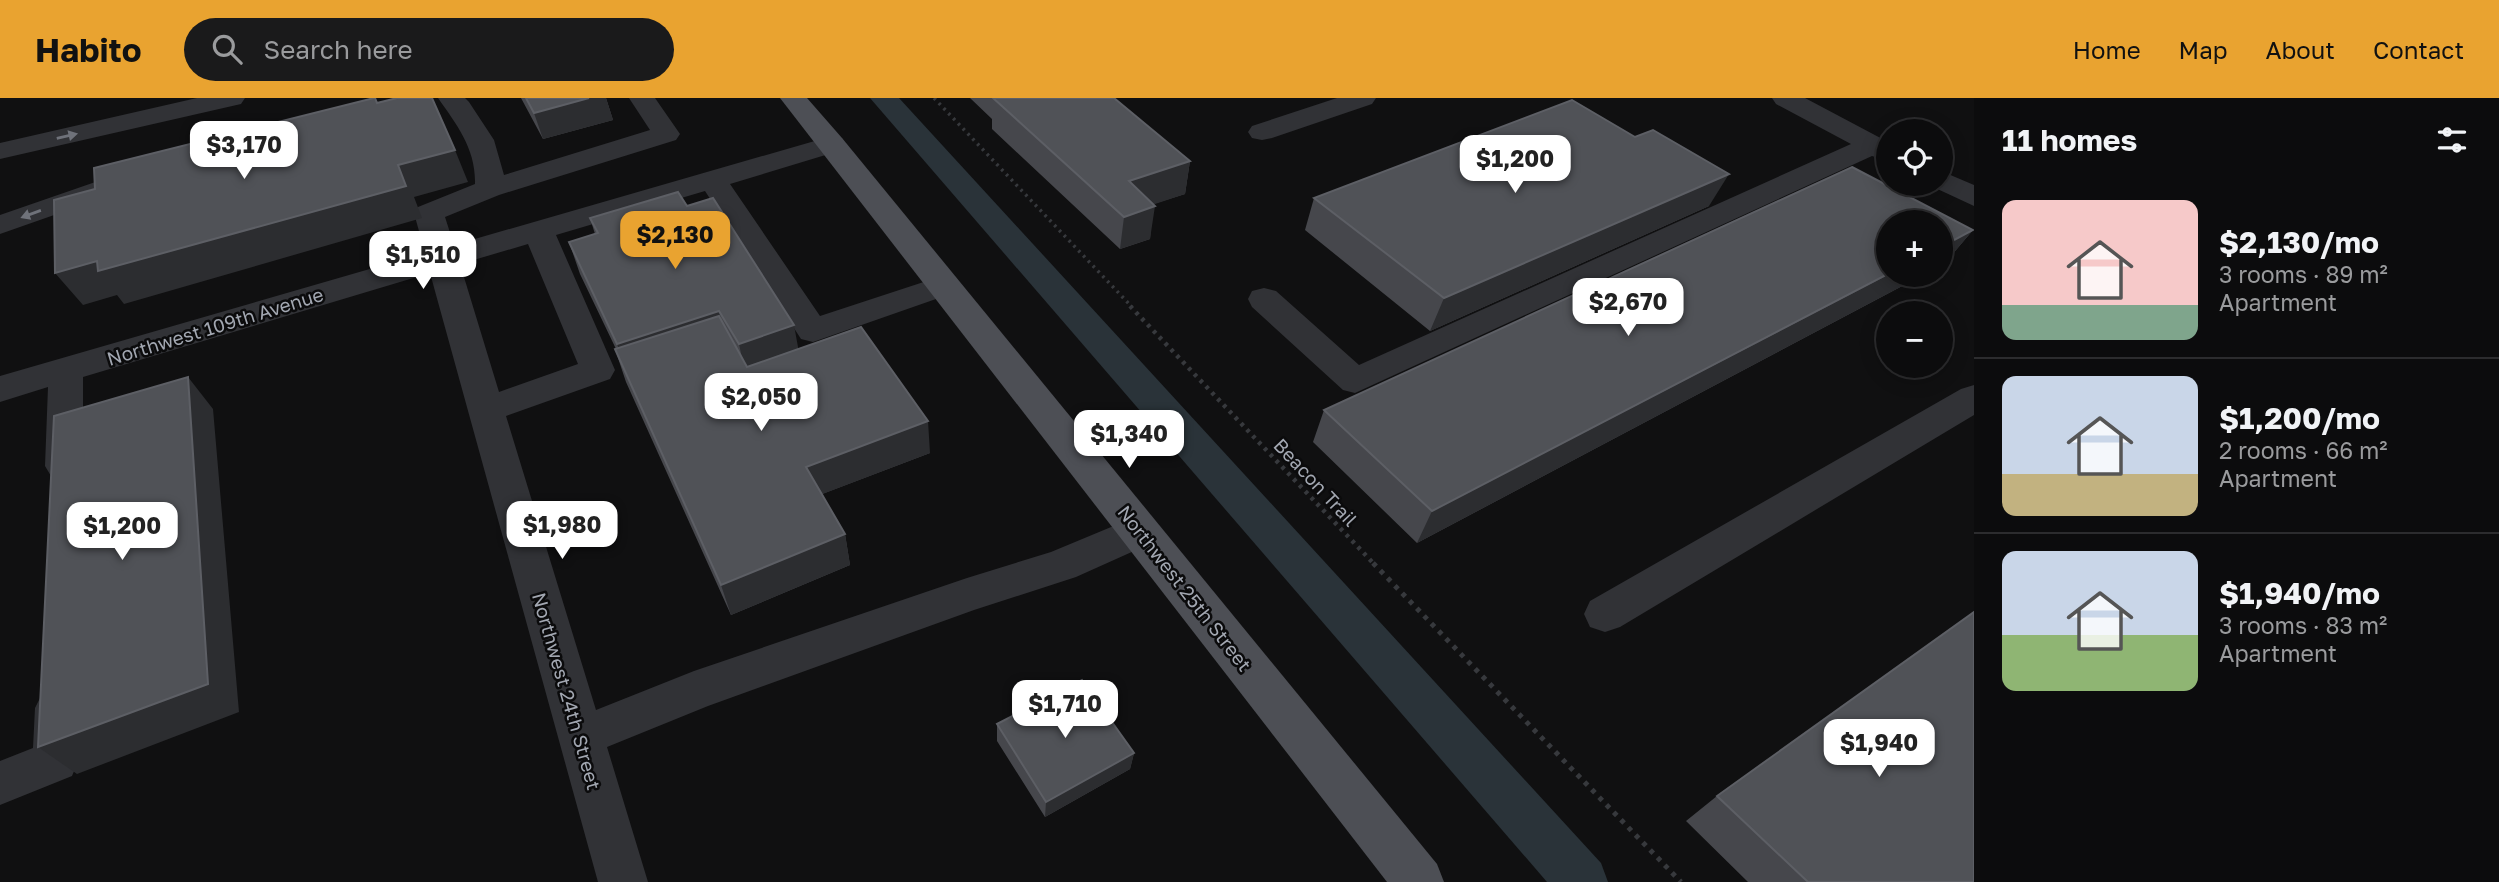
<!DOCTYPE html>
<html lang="en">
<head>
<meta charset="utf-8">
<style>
  body { margin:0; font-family:"Golos Text",sans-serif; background:#1a1a1b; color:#f1f3f6; height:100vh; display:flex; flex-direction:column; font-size:26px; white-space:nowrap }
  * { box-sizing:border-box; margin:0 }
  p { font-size:23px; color:#9a9b9d }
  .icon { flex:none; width:38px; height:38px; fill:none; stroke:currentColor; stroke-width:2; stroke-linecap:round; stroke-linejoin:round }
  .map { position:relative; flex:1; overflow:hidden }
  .side { display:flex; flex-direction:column; background:#0c0c0d; width:525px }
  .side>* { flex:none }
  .buttons { position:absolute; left:1876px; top:21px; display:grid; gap:14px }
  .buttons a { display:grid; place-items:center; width:77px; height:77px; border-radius:50%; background:#0c0c0d; box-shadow:0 4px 18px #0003,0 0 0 2px #2c2c2e; font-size:35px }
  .price { position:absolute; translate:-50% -60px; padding:0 16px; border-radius:14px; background:#fff; color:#222; font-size:23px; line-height:46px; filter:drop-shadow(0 2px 4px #0008) }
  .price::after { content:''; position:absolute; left:50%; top:42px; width:21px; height:16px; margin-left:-10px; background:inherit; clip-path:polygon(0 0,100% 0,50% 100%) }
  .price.selected { background:#e9a330; color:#111 }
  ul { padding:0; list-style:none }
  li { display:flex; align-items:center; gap:21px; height:175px; padding:0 28px }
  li+li { border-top:2px solid #2c2c2e }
  li span { display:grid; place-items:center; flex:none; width:196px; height:140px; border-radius:14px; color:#555 }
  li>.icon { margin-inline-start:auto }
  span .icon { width:84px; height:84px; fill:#fffc; stroke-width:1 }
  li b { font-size:30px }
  h2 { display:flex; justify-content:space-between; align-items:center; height:84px; padding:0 28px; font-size:30px }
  header { display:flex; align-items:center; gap:42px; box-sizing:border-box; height:98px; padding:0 35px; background:#e9a330; color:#111 }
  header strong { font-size:33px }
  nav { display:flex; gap:38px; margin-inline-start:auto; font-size:24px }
  .search { width:490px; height:63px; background:#1a1a1b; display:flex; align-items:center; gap:18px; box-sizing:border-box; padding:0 24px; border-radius:38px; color:#9a9b9d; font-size:26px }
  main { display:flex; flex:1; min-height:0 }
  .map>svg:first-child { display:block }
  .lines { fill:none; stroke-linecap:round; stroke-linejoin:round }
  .canal { fill:#2a3339; fill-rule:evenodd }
  .path-far2 { stroke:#37393d; stroke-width:3.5; stroke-dasharray:2.5 4.5; stroke-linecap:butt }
  .path-far1 { stroke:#37393d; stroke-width:4.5; stroke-dasharray:3.5 5; stroke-linecap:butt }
  .path { stroke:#37393d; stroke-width:5; stroke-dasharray:4.5 6; stroke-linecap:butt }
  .minor { fill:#313236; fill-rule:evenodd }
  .major { fill:#4d4f55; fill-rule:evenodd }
  .wall { fill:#46474c }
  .shaded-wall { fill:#2c2d30 }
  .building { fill:#505257; stroke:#5d5f65; stroke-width:2 }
  .oneway { fill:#6f727a }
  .labels { text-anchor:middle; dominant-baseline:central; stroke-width:5; stroke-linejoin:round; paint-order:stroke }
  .street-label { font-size:19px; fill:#a2a7b1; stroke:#0b0b0c }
</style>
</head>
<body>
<header>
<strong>Habito</strong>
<div class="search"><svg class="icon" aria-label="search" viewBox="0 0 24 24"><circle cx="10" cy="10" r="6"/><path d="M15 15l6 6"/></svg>Search here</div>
<nav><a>Home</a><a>Map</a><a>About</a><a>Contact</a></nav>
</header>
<main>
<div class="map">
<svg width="1974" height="784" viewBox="0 0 1974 784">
  <rect width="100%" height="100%" fill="#101011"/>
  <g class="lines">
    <!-- canal -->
    <path class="canal" d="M870 0H899L1601 765 1608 784H1547Z"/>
    <!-- path-far2 -->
    <path class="path-far2" d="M934 0 1132 209"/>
    <!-- path-far1 -->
    <path class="path-far1" d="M1130 208 1375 467"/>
    <!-- path -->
    <path class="path" d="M1373 465 1681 784"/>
    <!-- minor -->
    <path class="minor" d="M197 0H245L241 6 0 61V45Z
      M438 0H465L469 4 494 42 504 77 650 32 629 0H655L680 36 676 42 499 97 445 119 454 147 832 38 842 40 846 46 842 52 730 86 820 218 945 177 956 180 961 187 956 194 813 244 801 241 705 93 556 137 615 272 610 281 506 318 596 612 694 573 967 480 1051 454 1140 417 1154 422 1160 433 1154 444 1076 479 974 512 708 608 607 649 648 784H598L430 175 83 279V368L77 378 64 382 51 378 45 368 48 289 0 304V278L425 155 414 115 418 109 475 86C476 51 457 27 438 0ZM528 146 578 266 499 294 460 166Z
      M1337 0H1376L1372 6 1272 40 1262 42 1252 40 1248 34 1252 28Z
      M1772 0H1805L1888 44V63L1872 58 1355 295 1343 292 1252 209 1248 201 1252 193 1264 190 1276 193 1359 267 1851 46 1776 6Z
      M1941 73 1974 87V108L1931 88 1929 86H1941Z
      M104 81 114 84 119 90 114 96 0 136V117Z
      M1974 287V317L1620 529 1605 534 1590 529 1584 516 1590 503 1961 291Z
      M58 590 74 596C85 620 83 654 72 678L0 707V663L33 650 35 610 42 596Z"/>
    <!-- major -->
    <path class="major" d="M780 0H807L842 40 1437 766 1444 784H1387Z"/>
  </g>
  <!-- wall -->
  <path class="wall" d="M521 0H606L613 22 543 41Z
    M970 0H1114L1190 63 1185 96 1153 106 1150 141 1120 151 992 31V21Z
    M1852 69 1973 132 1945 165 1941 167V124H1888V177H1923L1417 445 1313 344 1324 312Z
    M1314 100 1709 108 1430 233 1305 132Z
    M687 108 798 251 930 355 822 396 845 436 850 467 731 517 626 284 615 251H616L580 176 569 144 595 136 590 120Z
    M997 626 1134 655 1130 671 1045 719 997 643Z
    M1717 698 1974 784H1748L1686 723Z"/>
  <!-- shaded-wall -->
  <path class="shaded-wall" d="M589 0H606L613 22 543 41 534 15Z
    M455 52 468 84 414 99 422 120 124 206 117 197 83 207 55 175 398 67Z
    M1190 63 1185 96 1125 116 1129 83Z
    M1729 76 1709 108 1430 233 1444 200Z
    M1155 108 1150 141 1120 151 1124 119Z
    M1973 132 1945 165 1941 167V149Z
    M1888 177H1923L1417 445 1432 413Z
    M719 213 727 245 629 279 617 246Z
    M794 227 800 260 746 279 739 246Z
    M188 279 213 311 239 614 77 676 38 649Z
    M928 323 930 355 812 400 806 369Z
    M845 436 850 467 731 517 721 487Z
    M1134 655 1130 671 1045 719 1046 704Z"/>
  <!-- building -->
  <path class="building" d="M374 0H375L377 5 397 0H432L455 52 398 67 406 88 98 173 97 163 55 175 54 102 95 91 94 70Z
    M526 0H589L534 15Z
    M993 0H1114L1190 63 1129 83 1155 108 1124 119Z
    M1572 2 1635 39 1653 32 1729 76 1444 200 1314 100Z
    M1852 69 1973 132 1941 149V124H1888V176L1432 413 1324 312Z
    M678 94 687 108 713 100 794 227 739 246 719 213 617 246 569 144 598 135 590 120Z
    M719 218 747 269 861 229 928 323 806 369 845 436 721 487 615 251Z
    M188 279 208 586 38 649 54 318Z
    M1974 514V784H1808L1717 698Z
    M1082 582 1134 655 1046 704 997 626Z"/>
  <!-- one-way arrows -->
  <defs><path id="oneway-solid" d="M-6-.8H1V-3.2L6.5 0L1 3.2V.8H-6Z" transform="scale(1.75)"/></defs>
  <g class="oneway">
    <use href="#oneway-solid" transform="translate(67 38) rotate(-13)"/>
    <use href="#oneway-solid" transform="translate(31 116) rotate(160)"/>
  </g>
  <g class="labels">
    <!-- street labels -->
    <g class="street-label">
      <text transform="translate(215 228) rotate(-17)">Northwest 109th Avenue</text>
      <text transform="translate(1316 384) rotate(47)">Beacon Trail</text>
      <text transform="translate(1185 490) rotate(52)">Northwest 25th Street</text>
      <text transform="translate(567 593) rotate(74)">Northwest 24th Street</text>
    </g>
  </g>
</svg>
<div class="buttons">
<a><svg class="icon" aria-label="locate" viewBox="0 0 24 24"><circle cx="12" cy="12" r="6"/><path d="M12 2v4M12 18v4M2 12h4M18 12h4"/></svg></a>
<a>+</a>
<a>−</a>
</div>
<b class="price" style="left:244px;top:83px">$3,170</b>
<b class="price" style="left:1515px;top:97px">$1,200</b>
<b class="price selected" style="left:675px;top:173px">$2,130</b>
<b class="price" style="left:423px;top:193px">$1,510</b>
<b class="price" style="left:1628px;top:240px">$2,670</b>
<b class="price" style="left:761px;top:335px">$2,050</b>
<b class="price" style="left:1129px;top:372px">$1,340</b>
<b class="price" style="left:562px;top:463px">$1,980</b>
<b class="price" style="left:122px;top:464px">$1,200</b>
<b class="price" style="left:1065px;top:642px">$1,710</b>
<b class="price" style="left:1879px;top:681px">$1,940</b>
</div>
<section class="side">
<h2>11 homes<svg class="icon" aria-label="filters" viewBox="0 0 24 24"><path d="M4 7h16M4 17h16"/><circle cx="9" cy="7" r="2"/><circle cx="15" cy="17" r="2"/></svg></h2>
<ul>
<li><span style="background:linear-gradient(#f6c9c9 75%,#7fa58c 0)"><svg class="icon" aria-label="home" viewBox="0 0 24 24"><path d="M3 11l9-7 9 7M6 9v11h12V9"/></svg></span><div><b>$2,130/mo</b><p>3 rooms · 89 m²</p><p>Apartment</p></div></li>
<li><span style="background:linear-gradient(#c9d6e8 70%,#c2b280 0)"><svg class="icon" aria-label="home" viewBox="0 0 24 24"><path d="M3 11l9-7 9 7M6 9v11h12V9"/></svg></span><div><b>$1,200/mo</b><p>2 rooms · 66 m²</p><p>Apartment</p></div></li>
<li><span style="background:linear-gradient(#c9d6e8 60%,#8fb573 0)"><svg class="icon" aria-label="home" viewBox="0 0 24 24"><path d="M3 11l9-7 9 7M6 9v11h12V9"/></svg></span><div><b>$1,940/mo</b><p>3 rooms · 83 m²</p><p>Apartment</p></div></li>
</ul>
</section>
</main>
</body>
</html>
